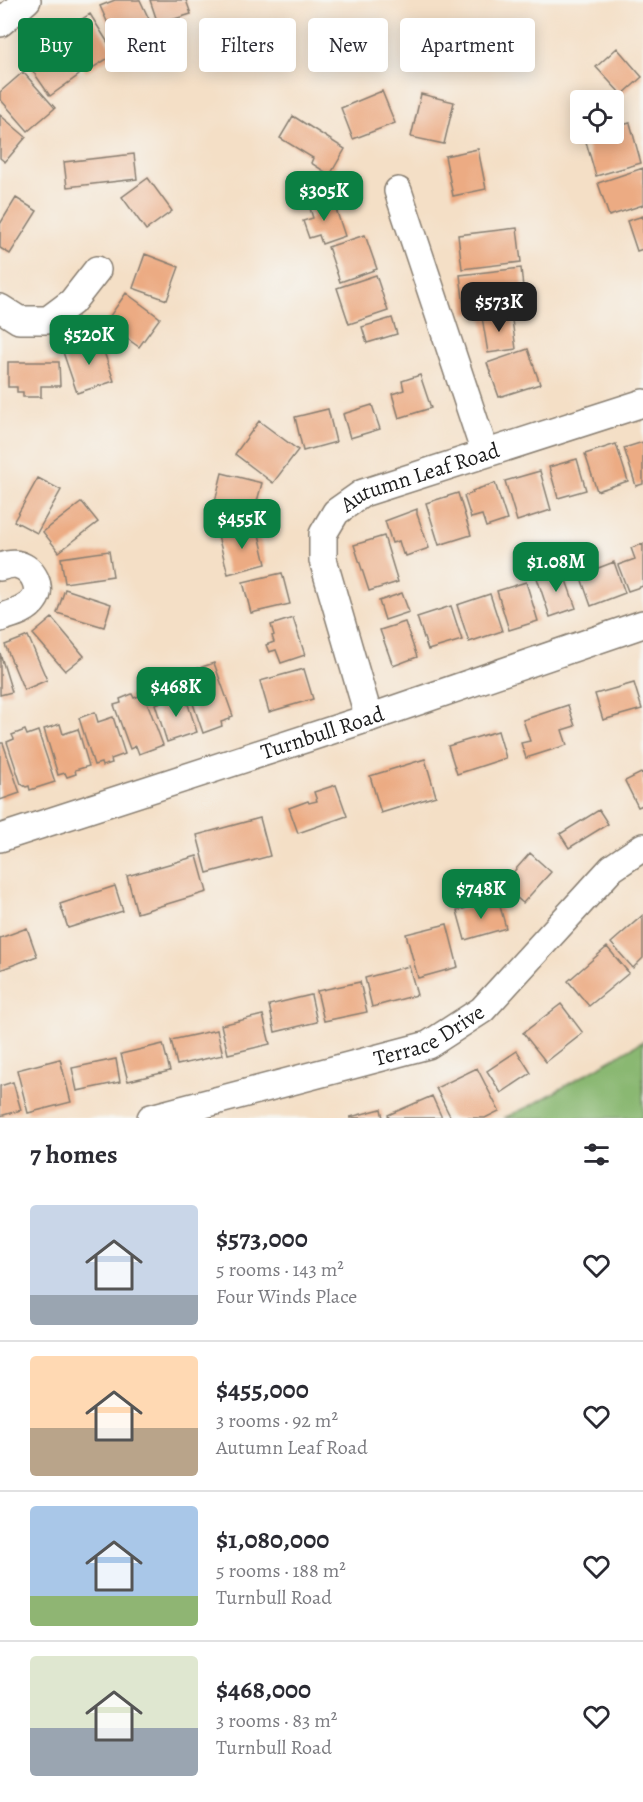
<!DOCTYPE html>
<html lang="en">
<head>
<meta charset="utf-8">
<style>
  body { margin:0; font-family:Alegreya,serif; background:#f7f7f7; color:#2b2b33; height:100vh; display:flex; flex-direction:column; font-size:22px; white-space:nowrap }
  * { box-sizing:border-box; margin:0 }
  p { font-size:20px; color:#7c7c81 }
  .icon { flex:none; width:33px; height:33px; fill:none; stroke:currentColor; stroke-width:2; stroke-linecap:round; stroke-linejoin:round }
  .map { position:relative; height:1118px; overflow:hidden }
  .drawer { display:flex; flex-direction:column; background:#fff; flex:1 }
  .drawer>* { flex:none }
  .guide { position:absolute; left:18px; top:18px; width:608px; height:54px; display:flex; gap:12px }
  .tools { position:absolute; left:570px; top:90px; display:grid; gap:12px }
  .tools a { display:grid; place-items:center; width:54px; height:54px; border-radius:6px; background:#fff; box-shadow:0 3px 15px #0003; font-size:30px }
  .price { position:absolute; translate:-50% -51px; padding:0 14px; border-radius:12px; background:#0b8043; color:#fff; font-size:20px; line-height:39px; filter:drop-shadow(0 2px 3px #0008) }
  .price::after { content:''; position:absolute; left:50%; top:36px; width:18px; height:14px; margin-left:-9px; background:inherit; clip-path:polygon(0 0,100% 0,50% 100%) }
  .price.current { background:#222; color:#fff }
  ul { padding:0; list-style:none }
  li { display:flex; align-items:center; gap:18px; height:150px; padding:0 30px }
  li+li { border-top:2px solid #e1e1e2 }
  li span { display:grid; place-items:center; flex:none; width:168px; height:120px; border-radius:6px; color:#555 }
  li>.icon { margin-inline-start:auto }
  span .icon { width:72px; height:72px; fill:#fffc; stroke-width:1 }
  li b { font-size:26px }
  h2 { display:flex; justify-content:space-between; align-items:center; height:72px; padding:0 30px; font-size:26px }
  .chip { padding:0 21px; border-radius:6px; background:#fff; box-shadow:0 3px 15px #0003; font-size:21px; line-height:54px }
  .chip.current { background:#0b8043; color:#fff }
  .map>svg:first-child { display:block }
  .forest { fill:#8ab872; stroke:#536a47; stroke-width:1.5 }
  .building { fill:#ecab83 }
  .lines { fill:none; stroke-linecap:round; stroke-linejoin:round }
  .minor-casing { stroke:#887e71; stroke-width:30 }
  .minor { stroke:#fff; stroke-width:27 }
  .labels { text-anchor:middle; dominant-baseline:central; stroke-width:6; stroke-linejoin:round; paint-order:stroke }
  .street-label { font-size:22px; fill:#1c1c1c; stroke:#f6f6f2 }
</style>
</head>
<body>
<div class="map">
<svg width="643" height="1118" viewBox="0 0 643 1118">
  <rect width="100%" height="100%" fill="#f6f6f2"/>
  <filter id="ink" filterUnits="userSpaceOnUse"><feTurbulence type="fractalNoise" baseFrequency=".0167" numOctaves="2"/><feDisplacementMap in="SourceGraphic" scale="12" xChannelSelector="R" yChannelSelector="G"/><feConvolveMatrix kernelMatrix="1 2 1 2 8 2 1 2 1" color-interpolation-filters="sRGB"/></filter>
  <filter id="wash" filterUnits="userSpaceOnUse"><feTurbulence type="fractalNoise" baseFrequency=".008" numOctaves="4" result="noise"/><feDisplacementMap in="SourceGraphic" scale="24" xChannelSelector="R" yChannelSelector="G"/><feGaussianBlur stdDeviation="1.35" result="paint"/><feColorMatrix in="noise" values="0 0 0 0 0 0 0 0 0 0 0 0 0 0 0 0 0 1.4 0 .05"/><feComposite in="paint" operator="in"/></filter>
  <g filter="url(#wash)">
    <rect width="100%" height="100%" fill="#f4dfc6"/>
    <!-- forest -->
    <path class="forest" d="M643 1041V1118H504L534 1104Z"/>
    <g id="blocks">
      <!-- building -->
      <path class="building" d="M115 0H140L155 32 119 48 100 6Z
        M150 0H186L191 14 158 24Z
        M90 14 115 54 86 72 61 32Z
        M54 39 79 75 50 96 25 60Z
        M617 48 642 77 622 95 596 67Z
        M23 72 55 108 28 131 0 99V92Z
        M382 91 395 123 353 139 341 108Z
        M421 94 454 102 444 144 411 137Z
        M0 115 26 137 5 162 0 158Z
        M293 116 345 149 330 175 311 163 313 158 280 138Z
        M630 123 641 163 596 176 584 135 614 134V127Z
        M478 149 486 189 453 196 445 156Z
        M134 154 137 179 67 187 64 162Z
        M643 168V205L609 216 598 183Z
        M148 178 172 211 146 230 122 197Z
        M332 197 345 236 322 244 319 235 309 238 303 221 313 218 309 205Z
        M16 198 37 211 10 254 0 248V224Z
        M643 216V249L637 251 627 221Z
        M517 228 521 262 462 269 458 235Z
        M365 235 377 269 340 282 328 247Z
        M145 254 179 267 167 300 133 288Z
        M521 268 525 307 465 314 460 275Z
        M376 275 388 311 349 324 337 288Z
        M126 293 160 318 139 347 105 323Z
        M511 313 516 349 488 353 482 317Z
        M392 318 397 334 367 343 362 327Z
        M100 340 114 381 77 393 63 352Z
        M528 349 540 384 499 397 487 363Z
        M8 362H59L60 386H41V397H23V392H17V387H8Z
        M420 375 431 408 399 418 392 394 404 390 402 381Z
        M372 405 380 429 350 438 343 414Z
        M328 409 336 442 303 451 295 417Z
        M259 421 298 450 273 483 235 454Z
        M643 442V484L636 486 624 448Z
        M616 444 628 481 597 491 585 454Z
        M577 459 586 490 558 498 549 467Z
        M540 471 551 510 517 521 505 481Z
        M222 473 262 483 252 520 213 510Z
        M38 478 61 490 37 533 14 521Z
        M495 483 507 520 486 527 482 515 471 518 464 496 473 493 472 491Z
        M458 493 471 535 439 545 426 503Z
        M82 502 98 522 59 552 43 532Z
        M417 509V514L429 548 406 556 405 553 403 554 399 541 392 543 385 521Z
        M257 526 266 564 228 574 218 536Z
        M384 536 398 582 369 591 354 545Z
        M643 544V586L628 591 618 565 635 559 631 548Z
        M109 551 113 576 65 583 61 558Z
        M614 562 625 593 591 606 580 575Z
        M562 569 576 608 550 617 537 578Z
        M282 573 290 604 251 613 243 582Z
        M526 582 538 621 509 630 497 591Z
        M65 589 111 604 104 627 57 613Z
        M402 593 409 612 385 620 379 601Z
        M490 594 502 631 469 642 457 605Z
        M451 606 462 640 428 650 417 617Z
        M52 618 84 656 65 671 33 634Z
        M293 618 305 655 281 663 276 650 269 652 266 645 274 642 272 636 274 635 271 625Z
        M405 622 417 657 393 666 380 630Z
        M28 636 47 680 24 690 5 645Z
        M0 653 12 692 0 695Z
        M214 663 233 716 230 717V719L221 722 222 726 203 733 185 680 195 676 193 670Z
        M304 669 313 699 269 712 260 681Z
        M634 683 642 709 603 720 595 694Z
        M132 694 134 698 144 694 163 745 139 754 136 746 130 749 114 705 121 703 120 699Z
        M185 695 197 732 167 742 155 704Z
        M568 705 575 726 562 730 567 745 526 758 521 743 530 741 523 720Z
        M95 712 98 722 113 717 125 754 111 759 112 763 102 766 101 763 94 765 79 718Z
        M60 724 63 734 78 729 89 766 75 770 76 774 67 777 65 773 58 775 44 729Z
        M25 730 27 735 38 731 55 782 30 790 29 786 26 787 21 784 7 742 14 739 12 735Z
        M498 731 506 758 457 774 448 746Z
        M0 743H3L20 793 0 800Z
        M425 759 436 796 381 813 370 776Z
        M643 772V805L638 807 625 781Z
        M336 785 347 816 298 833 289 808 308 801 309 803 317 801 314 792Z
        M599 810 608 824 569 848 560 834Z
        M260 818 270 856 207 873 197 835Z
        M530 853 551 872 523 903 502 885Z
        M197 856 207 892 137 913 127 876Z
        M115 886 123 911 68 928 60 904Z
        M498 899 506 928 465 940 457 911Z
        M643 915V958L633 968 611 943Z
        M447 924 458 967 418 978 406 934Z
        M27 928 37 956 0 970V938Z
        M607 947 629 973 589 1006 568 981Z
        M409 966 417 995 372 1007 365 978Z
        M360 982 367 1012 324 1021 317 991Z
        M311 995 317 1022 275 1032 269 1005Z
        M561 1004 583 1033 546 1062 523 1033Z
        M263 1015 270 1044 228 1054 221 1025Z
        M217 1030 223 1055 177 1065 171 1040Z
        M163 1044 170 1071 128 1081 121 1054Z
        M517 1051 531 1073 501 1093 487 1071Z
        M60 1059 71 1102 28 1113 17 1070Z
        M116 1059 120 1082 77 1091 72 1068Z
        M477 1068 499 1111 485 1118H451L436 1088Z
        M13 1082 21 1110 0 1116V1086Z
        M432 1096 442 1118H389L388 1115Z
        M381 1109 383 1118H350V1117Z"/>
    </g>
  </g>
  <g filter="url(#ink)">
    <use href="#blocks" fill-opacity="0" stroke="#887e71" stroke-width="1.5"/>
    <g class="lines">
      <!-- minor casing -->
      <g class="minor-casing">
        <g id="minor">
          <path d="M0 23 27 0"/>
          <path d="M398 191 485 453"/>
          <path d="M0 308 19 320H48L72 302 97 270"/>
          <path d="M0 567C6 565 13 563 19 565 33 569 43 588 34 600 27 611 11 614 0 618"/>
          <path id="s1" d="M369 718 323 560V534L336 512 363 493 643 403"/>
          <path id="s2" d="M0 838 369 718 643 624"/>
          <path id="s3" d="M151 1118 428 1045 482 1010 612 868 643 847"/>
        </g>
      </g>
      <!-- minor -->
      <use href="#minor" class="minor"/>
    </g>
  </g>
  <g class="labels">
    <!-- street labels -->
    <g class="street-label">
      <text stroke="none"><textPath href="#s1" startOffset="308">Autumn Leaf Road</textPath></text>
      <text stroke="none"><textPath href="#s2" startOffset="339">Turnbull Road</textPath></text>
      <text stroke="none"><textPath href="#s3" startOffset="291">Terrace Drive</textPath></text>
    </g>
  </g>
</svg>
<div class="tools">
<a><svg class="icon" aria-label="locate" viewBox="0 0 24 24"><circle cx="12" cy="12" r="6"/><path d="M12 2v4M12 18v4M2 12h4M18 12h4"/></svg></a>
</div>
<b class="price" style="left:324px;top:222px">$305K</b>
<b class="price current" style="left:499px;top:333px">$573K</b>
<b class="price" style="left:89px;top:366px">$520K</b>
<b class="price" style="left:242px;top:550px">$455K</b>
<b class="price" style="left:556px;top:593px">$1.08M</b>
<b class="price" style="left:176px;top:718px">$468K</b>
<b class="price" style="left:481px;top:920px">$748K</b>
<div class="guide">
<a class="chip current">Buy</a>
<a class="chip">Rent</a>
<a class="chip">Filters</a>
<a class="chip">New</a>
<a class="chip">Apartment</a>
</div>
</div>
<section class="drawer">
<h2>7 homes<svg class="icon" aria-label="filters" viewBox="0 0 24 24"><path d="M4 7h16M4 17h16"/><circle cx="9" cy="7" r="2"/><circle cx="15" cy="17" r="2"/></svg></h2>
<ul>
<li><span style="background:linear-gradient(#c9d6e8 75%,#9aa5b1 0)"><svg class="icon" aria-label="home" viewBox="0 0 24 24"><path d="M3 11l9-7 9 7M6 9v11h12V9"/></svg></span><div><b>$573,000</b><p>5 rooms · 143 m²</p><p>Four Winds Place</p></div><svg class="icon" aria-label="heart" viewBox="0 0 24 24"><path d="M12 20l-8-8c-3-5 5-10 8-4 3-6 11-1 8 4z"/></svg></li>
<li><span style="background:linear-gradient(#ffd9b3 60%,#b9a48a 0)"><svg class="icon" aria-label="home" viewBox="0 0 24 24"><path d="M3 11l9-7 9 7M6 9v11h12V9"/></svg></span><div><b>$455,000</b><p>3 rooms · 92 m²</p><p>Autumn Leaf Road</p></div><svg class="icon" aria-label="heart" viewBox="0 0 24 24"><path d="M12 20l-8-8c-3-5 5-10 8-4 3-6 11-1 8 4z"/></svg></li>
<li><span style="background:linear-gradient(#a9c7e8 75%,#8fb573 0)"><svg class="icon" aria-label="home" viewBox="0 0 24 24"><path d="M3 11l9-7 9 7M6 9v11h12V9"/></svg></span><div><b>$1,080,000</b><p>5 rooms · 188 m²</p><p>Turnbull Road</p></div><svg class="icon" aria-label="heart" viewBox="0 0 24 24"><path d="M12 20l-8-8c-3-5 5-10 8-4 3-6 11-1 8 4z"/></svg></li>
<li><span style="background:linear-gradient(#dfe7d0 60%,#9aa5b1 0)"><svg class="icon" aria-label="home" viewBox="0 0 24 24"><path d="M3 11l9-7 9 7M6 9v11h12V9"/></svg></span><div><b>$468,000</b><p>3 rooms · 83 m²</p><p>Turnbull Road</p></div><svg class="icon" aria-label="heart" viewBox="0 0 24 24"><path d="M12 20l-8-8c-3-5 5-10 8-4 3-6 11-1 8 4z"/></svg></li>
</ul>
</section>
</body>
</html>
